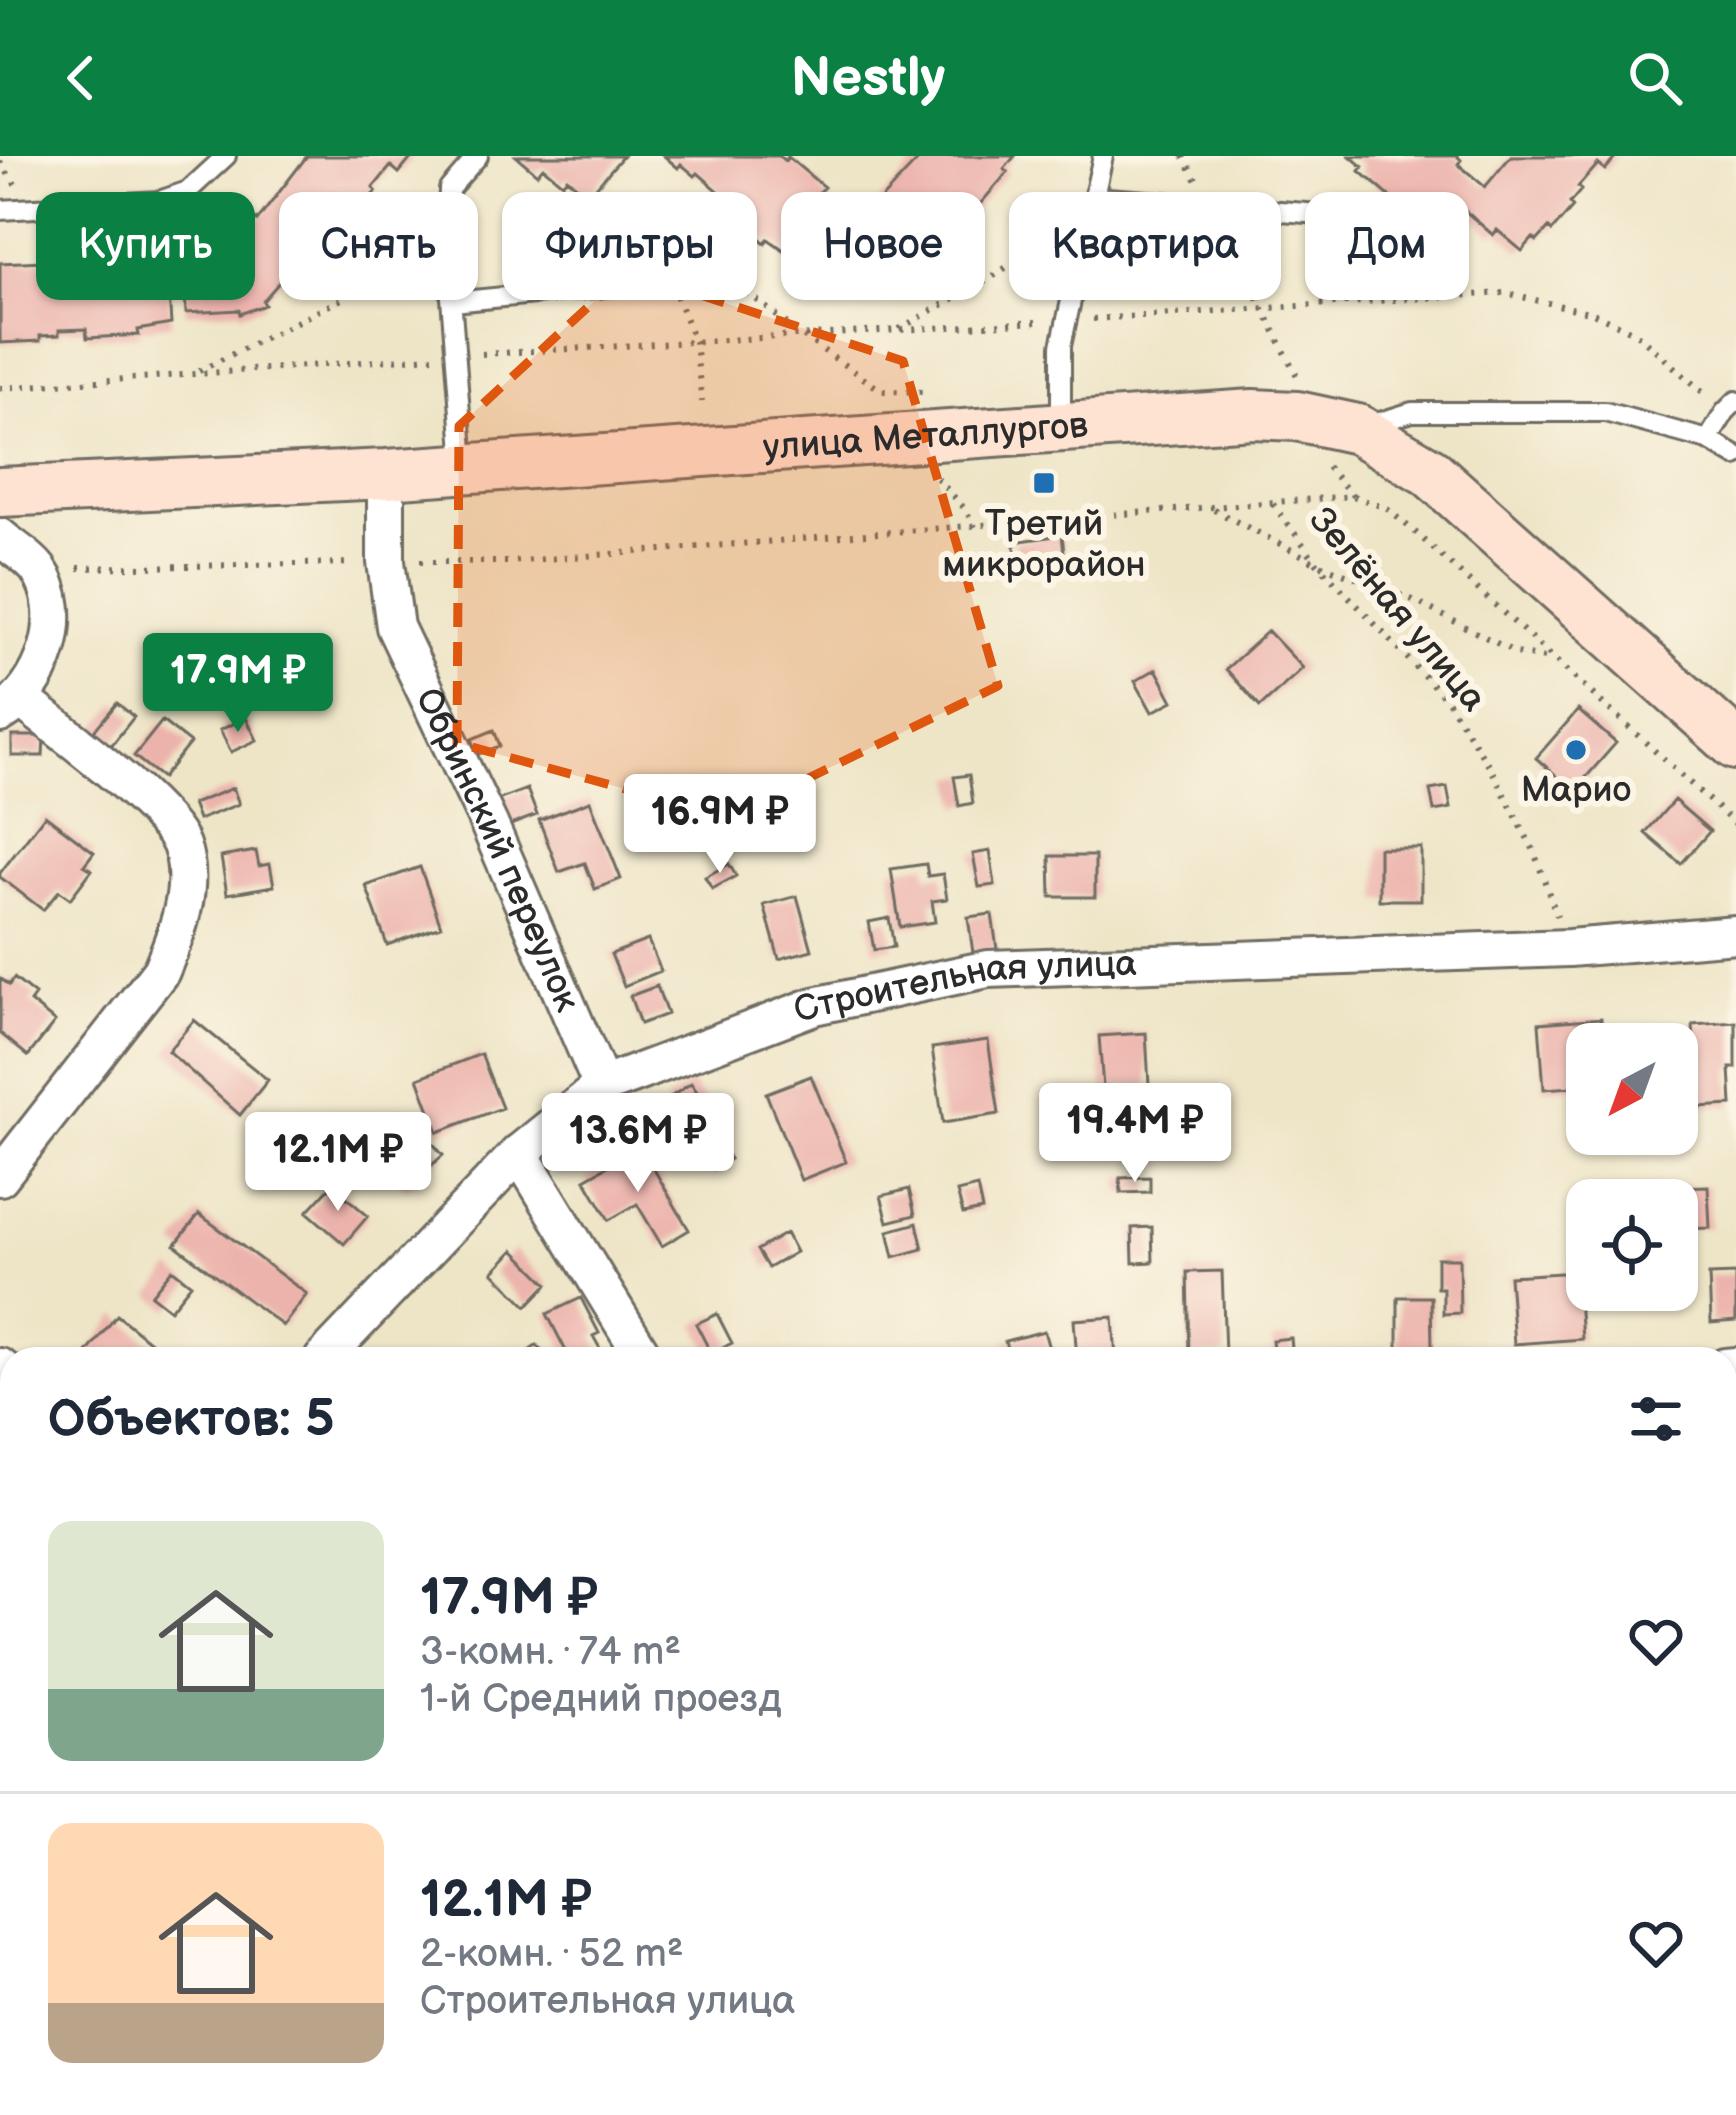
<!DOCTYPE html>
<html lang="ru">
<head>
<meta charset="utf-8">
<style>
  body { margin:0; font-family:"Balsamiq Sans",sans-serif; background:#f2f2f3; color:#1f2937; height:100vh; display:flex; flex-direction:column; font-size:45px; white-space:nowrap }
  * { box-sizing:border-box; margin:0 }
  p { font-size:39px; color:#747a83 }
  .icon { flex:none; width:66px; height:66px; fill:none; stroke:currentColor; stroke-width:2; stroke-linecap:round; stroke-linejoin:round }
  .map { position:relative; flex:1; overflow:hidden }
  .panel { position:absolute; left:0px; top:1191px; width:1737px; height:768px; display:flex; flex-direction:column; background:#fff; border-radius:36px 36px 0 0; box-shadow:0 3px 9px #0004 }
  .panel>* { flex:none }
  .banner { position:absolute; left:36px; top:36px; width:1665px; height:108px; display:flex; gap:24px }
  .needle { width:78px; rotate:221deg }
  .tools { position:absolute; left:1566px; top:867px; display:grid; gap:24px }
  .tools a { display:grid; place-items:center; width:132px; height:132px; border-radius:24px; background:#fff; box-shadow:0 3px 9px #0004; font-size:60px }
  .price { position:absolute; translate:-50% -102px; padding:0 27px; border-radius:12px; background:#fff; color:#222; font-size:39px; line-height:78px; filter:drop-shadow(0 3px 6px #0008) }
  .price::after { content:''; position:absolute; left:50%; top:72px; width:36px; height:27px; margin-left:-18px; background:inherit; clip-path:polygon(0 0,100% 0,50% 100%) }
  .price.active { background:#0b8043; color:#fff }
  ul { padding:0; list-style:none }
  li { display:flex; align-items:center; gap:36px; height:300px; padding:0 48px }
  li+li { border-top:3px solid #e0e1e3 }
  li span { display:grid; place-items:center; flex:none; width:336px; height:240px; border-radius:24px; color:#555 }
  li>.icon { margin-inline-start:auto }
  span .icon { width:144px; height:144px; fill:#fffc; stroke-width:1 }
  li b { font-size:51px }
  h2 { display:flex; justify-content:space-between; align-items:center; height:144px; padding:0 48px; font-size:51px }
  .tag { padding:0 42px; border-radius:24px; background:#fff; box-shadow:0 3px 9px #0004; font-size:42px; line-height:108px }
  .tag.active { background:#0b8043; color:#fff }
  header { display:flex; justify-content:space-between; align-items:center; height:156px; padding:0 48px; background:#0b8043; color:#fff; font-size:54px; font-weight:800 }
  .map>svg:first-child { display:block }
  .built { fill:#f6cfd7 }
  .building { fill:#ecb3ac }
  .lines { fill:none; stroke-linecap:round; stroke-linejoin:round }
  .lane-casing { stroke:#6f6c62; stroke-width:24 }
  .street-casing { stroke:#6f6c62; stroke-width:42 }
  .secondary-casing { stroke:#6f6c62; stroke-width:54 }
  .path { stroke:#6f6c62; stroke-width:6; stroke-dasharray:3 9; stroke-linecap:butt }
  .lane { stroke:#fff; stroke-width:18 }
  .street { stroke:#fff; stroke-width:36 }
  .secondary { stroke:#fee3d2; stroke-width:48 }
  .marked { fill:#df570e; fill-opacity:0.2; stroke:#df570e; stroke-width:9; stroke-dasharray:24 15; stroke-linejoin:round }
  .poi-dot { fill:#1f6fb2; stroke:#fcf5e5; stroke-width:4.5 }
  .labels { text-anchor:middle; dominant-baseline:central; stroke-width:12; stroke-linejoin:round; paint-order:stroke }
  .street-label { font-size:36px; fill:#2b2b2b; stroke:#fcf5e5 }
  .poi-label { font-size:36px; fill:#2b2b2b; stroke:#fcf5e5 }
</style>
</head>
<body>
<header><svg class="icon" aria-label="back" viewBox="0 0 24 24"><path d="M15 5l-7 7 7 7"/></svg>Nestly<svg class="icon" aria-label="search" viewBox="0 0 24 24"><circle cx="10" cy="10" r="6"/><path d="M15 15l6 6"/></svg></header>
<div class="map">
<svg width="1736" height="1959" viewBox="0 0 1736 1959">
  <rect width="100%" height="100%" fill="#fcf5e5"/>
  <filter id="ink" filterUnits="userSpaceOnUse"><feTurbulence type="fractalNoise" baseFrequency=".00833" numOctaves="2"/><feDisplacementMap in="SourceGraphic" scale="24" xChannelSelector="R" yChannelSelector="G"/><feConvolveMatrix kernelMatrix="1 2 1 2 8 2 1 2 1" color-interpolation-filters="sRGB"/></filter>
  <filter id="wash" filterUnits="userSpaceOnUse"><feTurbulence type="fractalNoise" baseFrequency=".004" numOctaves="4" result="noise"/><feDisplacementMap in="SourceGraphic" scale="48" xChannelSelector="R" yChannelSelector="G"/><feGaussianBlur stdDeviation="2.7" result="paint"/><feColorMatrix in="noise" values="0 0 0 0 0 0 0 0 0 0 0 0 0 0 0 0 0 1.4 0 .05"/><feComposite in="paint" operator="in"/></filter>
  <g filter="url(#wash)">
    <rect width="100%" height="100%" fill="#eee5c7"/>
    <!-- built -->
    <path class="built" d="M1725 1742H1736V1959H1021L1030 1947H1725Z"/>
    <g id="blocks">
      <!-- building -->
      <path class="building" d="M307 0H413L399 17 391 10 373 32 376 35 364 49 367 53 333 92 326 85 317 96 291 74 281 86 300 102 263 145 265 149 240 158 239 154 186 157 185 136 169 137 171 168 138 174 139 179 87 182 86 173 59 174V179L40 180V185L0 187V107L43 105V110L97 106V102L119 100 141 99V104L183 101 182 91 200 90 217 77 239 72 250 59 257 65Z
        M516 0H623L588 40 567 22 562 27 543 11 537 18Z
        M664 0H779L785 5 788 1 824 31 820 35 831 45 827 49 854 72 922 0H1015L1004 13 1008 16 974 55 967 49 947 72 951 75 939 88 943 91 922 116 918 113 891 137 866 116 862 120 817 81 797 103 768 83 765 87 729 56 732 53 720 42 723 39 698 17 695 20 681 8 678 12Z
        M1350 0H1457L1461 4 1458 8 1485 31 1511 0H1617L1605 14 1598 8 1578 31 1581 34 1570 47 1573 51 1552 75 1549 72 1537 85 1533 82 1522 95 1497 74 1493 79 1448 40 1428 62 1399 43 1396 46 1360 15 1363 11Z
        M1062 379 1065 405 1018 412 1014 386Z
        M1268 475 1303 512 1260 551 1226 513Z
        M1156 513 1173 545 1152 556 1135 525Z
        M117 547 134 561 111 590 93 576Z
        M1578 554 1616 587 1574 635 1536 602Z
        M246 562 257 584 231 596 220 574Z
        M162 565 190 587 162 622 134 600Z
        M494 574 500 590 478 598 472 583Z
        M12 580H44L43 600H12Z
        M969 619 973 647 959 650 954 621Z
        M1447 631 1451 652 1434 655 1430 634Z
        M233 632 239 648 198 664 192 648Z
        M527 633 537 659 505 671 495 645Z
        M1674 644 1710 675 1681 708 1645 677Z
        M590 645 621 723 595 733 585 707 559 716 539 664Z
        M45 659 94 696 84 709 92 714 70 743 59 735 43 754 0 721V717Z
        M1379 692H1421V744H1379Z
        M256 695 259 710 270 708 274 730 227 738 221 701Z
        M990 695 995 729 979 731 973 698Z
        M1050 700H1095V741H1051Z
        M729 708 736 720 712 733 705 721Z
        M926 708 928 720 943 718 947 743 932 745 935 766 900 771 891 713Z
        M420 711 441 770 387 789 366 730Z
        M797 740 812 794 779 803 764 749Z
        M992 758 997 793 973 797 968 761Z
        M889 762 894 791 874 794 869 766Z
        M648 784 661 815 624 830 611 798Z
        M0 822 9 829 14 822 35 839 30 846 55 866 28 900 0 877Z
        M657 830 667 858 640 868 630 840Z
        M1601 862 1603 888H1587V930L1544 933 1539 867Z
        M194 864 268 924 240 959 168 895Z
        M1736 866V912H1730L1732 949 1698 951 1693 869Z
        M1146 877 1149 929 1103 932 1099 880Z
        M988 884 999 958 943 967 932 892Z
        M481 898 502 952 438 976 418 922Z
        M811 920 846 1006 801 1024 766 937Z
        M691 927 715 962 689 980 665 945Z
        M1117 932 1121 958 1108 960 1104 934Z
        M421 974 443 999 406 1032 384 1007Z
        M712 975 730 1003 714 1013 697 984Z
        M641 991 689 1074 662 1090 637 1048 609 1064 585 1023Z
        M1150 1021V1036L1121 1037 1120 1022Z
        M332 1029 368 1060 344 1088 307 1056Z
        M1708 1030 1710 1072 1677 1073V1044H1616V1033Z
        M977 1031 982 1054 963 1058 957 1036Z
        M909 1033 915 1059 888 1066 881 1040Z
        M199 1058 307 1138 283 1170 175 1089Z
        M917 1067 923 1093 894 1101 888 1075Z
        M1152 1071 1153 1106 1133 1107 1132 1072Z
        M786 1077 796 1096 768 1112 757 1094Z
        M514 1094 548 1128 527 1150 493 1116Z
        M1437 1102H1459L1460 1157 1443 1158V1132H1437Z
        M172 1113 191 1128 170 1154 151 1139Z
        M1222 1115 1225 1198 1189 1200 1187 1116Z
        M1577 1116 1582 1183 1514 1188 1509 1120Z
        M1736 1118V1165L1711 1167 1709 1119Z
        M1398 1141H1431L1432 1192 1398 1193Z
        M581 1142 599 1177 593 1180 606 1203H570L547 1158Z
        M717 1158 732 1187 711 1197 696 1168Z
        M117 1159 171 1203H82Z
        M1113 1161 1116 1203H1077L1074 1164Z
        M1044 1175 1052 1203H1010L1005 1185Z
        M1291 1182 1293 1203H1274L1272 1184Z
        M537 1189 548 1203H518Z
        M1725 1246H1736V1333H1725Z
        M3 1460 12 1468V1531L0 1521V1510L11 1496 0 1487Z
        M1736 1490V1623H1725V1491Z
        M9 1714 12 1716V1758L0 1750V1728Z
        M1725 1918H1736V1959H1371V1947H1725Z
        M252 1947H296L289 1959H271Z
        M536 1947H556L550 1959 532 1955Z
        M822 1947H849L845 1952 853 1959H812Z
        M1080 1947H1159L1150 1959H1071Z
        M1209 1947H1270L1285 1959H1225Z"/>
    </g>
  </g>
  <g filter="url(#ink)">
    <use href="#blocks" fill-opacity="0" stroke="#6f6c62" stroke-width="3"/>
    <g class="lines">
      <!-- lane casing -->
      <g class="lane-casing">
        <path id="lane" d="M1094 41 1333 59
          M0 54 159 45 188 35 226 0
          M453 146 635 128 681 84
          M1061 269V190L1103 0
          M1367 270 1412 256H1605L1708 284 1736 300
          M1708 284 1725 256 1736 245
          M464 308 447 90 449 33 478 0
          M1725 1385 1736 1384"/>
      </g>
      <!-- street casing -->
      <g class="street-casing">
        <g id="street">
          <path id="s1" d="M386 318V406L395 471 489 668 602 930"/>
          <path d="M0 381C11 391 29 401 38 413 70 458 44 532 0 558"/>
          <path d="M519 997 645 1203"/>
          <path d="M0 1021 161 815C177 777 196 730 181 689 166 651 58 573 22 544"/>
          <path id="s2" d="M323 1203 519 997 602 930 814 850 988 813 1569 792 1736 778"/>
          <path d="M0 1211 12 1220"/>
          <path d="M1725 1211 1736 1210"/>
          <path d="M0 1614 12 1599"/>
          <path d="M1725 1700 1736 1699"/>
          <path d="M363 1959 371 1947"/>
          <path d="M950 1959 957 1947"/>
        </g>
      </g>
      <!-- secondary casing -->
      <g class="secondary-casing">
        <g id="secondary">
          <path id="s3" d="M0 336 386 318 1253 258 1297 260 1357 273 1430 316 1736 589"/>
        </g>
      </g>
      <!-- path -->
      <path class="path" d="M1183 0 1196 23
        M0 6 15 28
        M1225 77 1297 220
        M700 99 801 179 882 235 924 236
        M672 129 695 186 702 246
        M1093 163 1504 137 1593 157 1636 177 1708 241
        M899 173 991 122 1061 73
        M482 198 1038 166
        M199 215 423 102
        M0 232 433 201
        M1327 311 1353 340
        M937 322 965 353 975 371
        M1273 348 1317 407 1446 543 1490 611 1533 693 1557 760
        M1214 354 1317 407 1413 444 1516 497 1552 503
        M420 406H508L1353 340 1386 352 1415 376 1736 669
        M78 412 353 407"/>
      <!-- lane -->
      <use href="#lane" class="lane"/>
      <!-- street -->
      <use href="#street" class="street"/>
      <!-- secondary -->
      <use href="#secondary" class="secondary"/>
    </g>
  </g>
  <!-- marked area -->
  <path class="marked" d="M627 115 903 205 998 530 728 661 457 587 459 270Z"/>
  <!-- markers -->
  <g class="poi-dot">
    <rect x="1032" y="315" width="24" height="24" rx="6"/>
    <circle cx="1576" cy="594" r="12"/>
  </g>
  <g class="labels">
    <!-- street labels -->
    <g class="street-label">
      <text stroke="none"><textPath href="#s3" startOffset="927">улица Металлургов</textPath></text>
      <text transform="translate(1397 454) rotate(50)">Зелёная улица</text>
      <text stroke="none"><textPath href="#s1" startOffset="399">Обринский переулок</textPath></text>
      <text stroke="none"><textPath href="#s2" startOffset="771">Строительная улица</textPath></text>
    </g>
    <!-- poi labels -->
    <g class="poi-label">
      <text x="1044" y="368">Третий<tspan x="1044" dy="41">микрорайон</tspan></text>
      <text x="1576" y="634">Марио</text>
    </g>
  </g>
</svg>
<div class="tools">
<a><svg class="needle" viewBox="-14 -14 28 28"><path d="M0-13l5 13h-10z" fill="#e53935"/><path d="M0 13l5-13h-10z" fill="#747a83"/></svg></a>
<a><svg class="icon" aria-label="locate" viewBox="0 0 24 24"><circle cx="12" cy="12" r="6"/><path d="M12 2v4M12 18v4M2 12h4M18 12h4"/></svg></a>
</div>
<b class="price active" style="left:238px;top:579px">17.9M ₽</b>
<b class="price" style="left:720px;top:720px">16.9M ₽</b>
<b class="price" style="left:1135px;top:1029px">19.4M ₽</b>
<b class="price" style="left:638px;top:1039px">13.6M ₽</b>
<b class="price" style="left:338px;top:1058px">12.1M ₽</b>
<div class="banner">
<a class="tag active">Купить</a>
<a class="tag">Снять</a>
<a class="tag">Фильтры</a>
<a class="tag">Новое</a>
<a class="tag">Квартира</a>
<a class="tag">Дом</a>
</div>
<section class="panel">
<h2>Объектов: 5<svg class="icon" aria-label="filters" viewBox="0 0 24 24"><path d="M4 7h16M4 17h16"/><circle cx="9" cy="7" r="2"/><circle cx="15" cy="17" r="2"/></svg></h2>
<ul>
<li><span style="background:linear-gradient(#dfe7d0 70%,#7fa58c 0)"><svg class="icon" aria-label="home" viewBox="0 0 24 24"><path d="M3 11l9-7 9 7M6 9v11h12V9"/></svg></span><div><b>17.9M ₽</b><p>3-комн. · 74 m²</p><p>1-й Средний проезд</p></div><svg class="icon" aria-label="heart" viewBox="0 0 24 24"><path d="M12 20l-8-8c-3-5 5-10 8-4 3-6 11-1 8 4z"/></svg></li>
<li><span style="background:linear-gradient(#ffd9b3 75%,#b9a48a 0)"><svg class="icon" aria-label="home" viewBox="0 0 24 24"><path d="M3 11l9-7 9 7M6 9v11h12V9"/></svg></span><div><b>12.1M ₽</b><p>2-комн. · 52 m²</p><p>Строительная улица</p></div><svg class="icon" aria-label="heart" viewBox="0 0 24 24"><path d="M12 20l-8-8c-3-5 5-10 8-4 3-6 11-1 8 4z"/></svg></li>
</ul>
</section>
</div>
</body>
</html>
